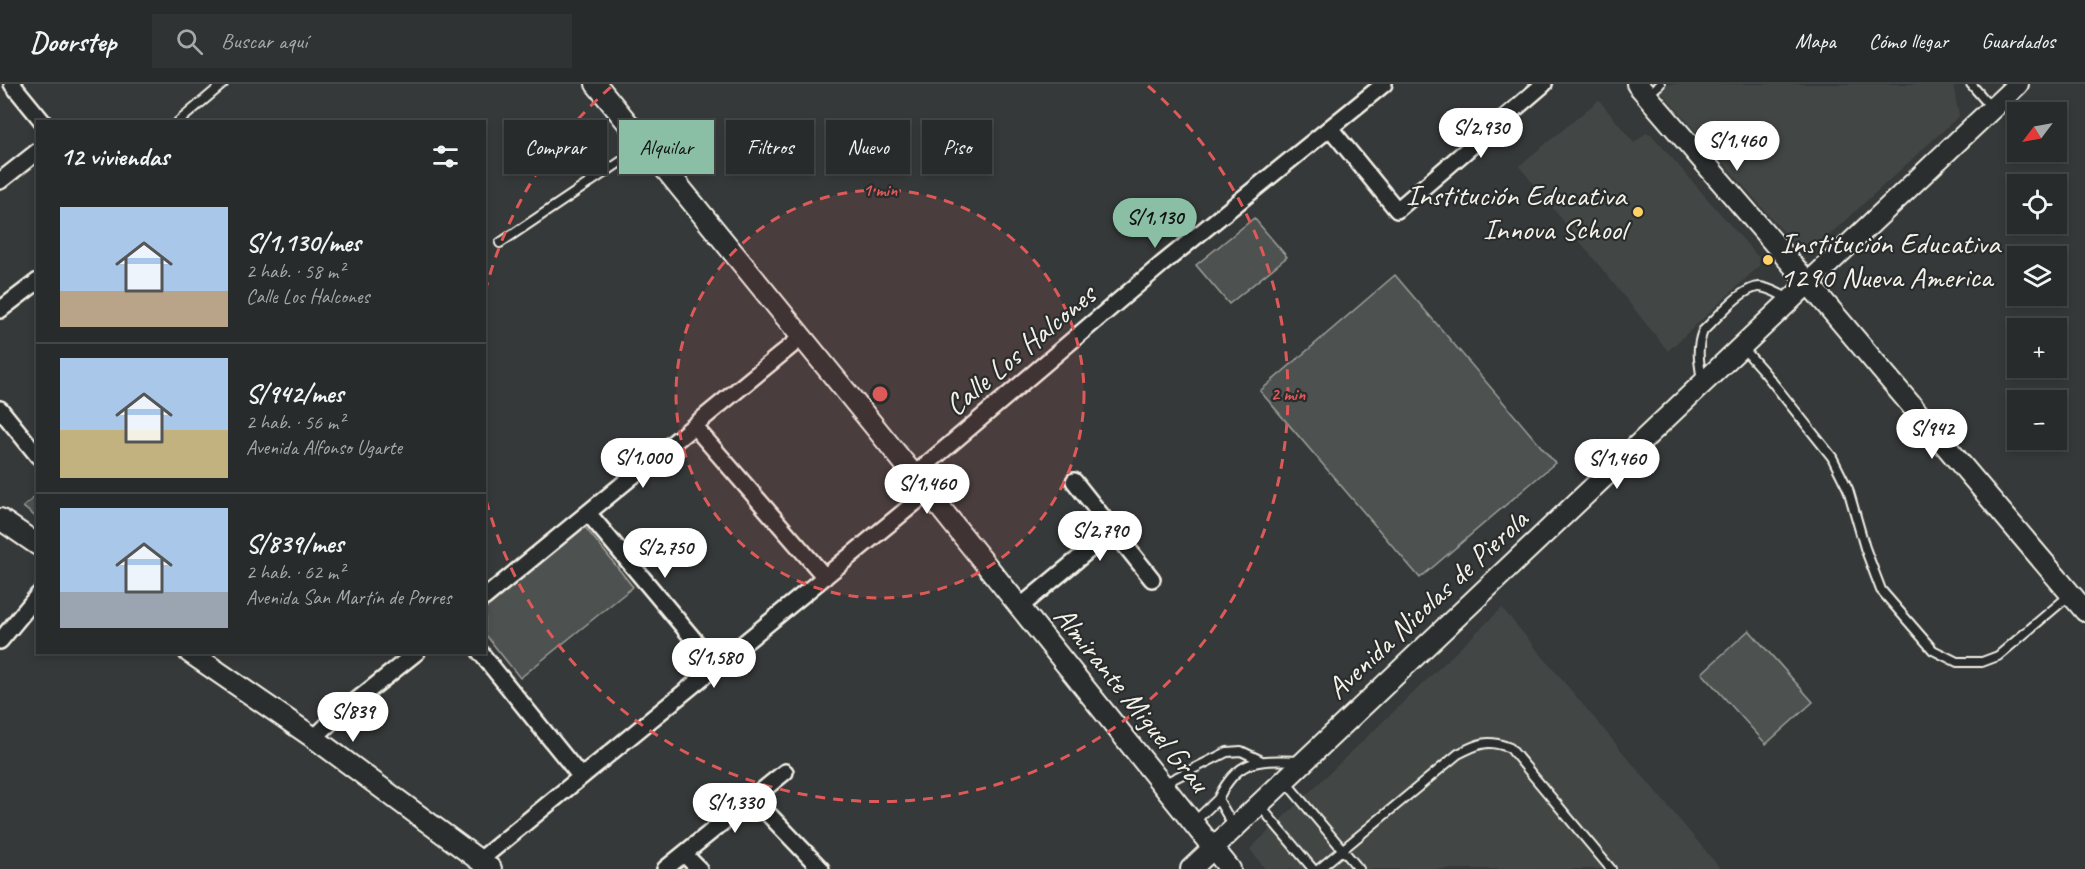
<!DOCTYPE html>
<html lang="es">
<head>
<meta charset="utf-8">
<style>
  body { margin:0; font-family:Caveat,sans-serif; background:#303333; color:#f1f3f6; height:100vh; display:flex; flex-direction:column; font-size:22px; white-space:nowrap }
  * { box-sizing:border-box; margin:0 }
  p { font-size:20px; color:#a5a7a9 }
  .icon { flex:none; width:33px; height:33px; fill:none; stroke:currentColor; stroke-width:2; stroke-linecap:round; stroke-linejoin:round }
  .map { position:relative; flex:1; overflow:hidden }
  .details { position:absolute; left:36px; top:36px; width:450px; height:534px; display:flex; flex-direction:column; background:#282b2b; border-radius:0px; box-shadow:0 3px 9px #0003,0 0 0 2px #444747 }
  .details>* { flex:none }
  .hud { position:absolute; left:504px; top:36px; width:570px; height:54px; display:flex; gap:12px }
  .needle { width:39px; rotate:238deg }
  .buttons { position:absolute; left:2007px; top:18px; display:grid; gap:12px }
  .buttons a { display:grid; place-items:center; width:60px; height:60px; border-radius:0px; background:#282b2b; box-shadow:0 3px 9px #0003,0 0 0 2px #444747; font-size:30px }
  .price { position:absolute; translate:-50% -51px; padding:0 14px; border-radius:21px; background:#fff; color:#222; font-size:20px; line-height:39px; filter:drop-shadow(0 2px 3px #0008) }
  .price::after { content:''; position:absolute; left:50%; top:36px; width:18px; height:14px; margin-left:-9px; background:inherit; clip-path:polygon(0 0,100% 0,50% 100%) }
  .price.active { background:#8abfa5; color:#111 }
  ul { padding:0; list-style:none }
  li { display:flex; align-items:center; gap:18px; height:150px; padding:0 24px }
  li+li { border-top:2px solid #444747 }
  li span { display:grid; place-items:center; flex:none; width:168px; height:120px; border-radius:0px; color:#555 }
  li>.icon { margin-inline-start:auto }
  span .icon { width:72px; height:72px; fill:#fffc; stroke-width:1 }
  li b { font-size:26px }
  h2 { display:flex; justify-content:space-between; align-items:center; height:72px; padding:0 24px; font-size:26px }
  .chip { padding:0 21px; border-radius:0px; background:#282b2b; box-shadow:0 3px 9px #0003,0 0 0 2px #444747; font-size:21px; line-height:54px }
  .chip.active { background:#8abfa5; color:#111 }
  header { display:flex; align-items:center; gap:36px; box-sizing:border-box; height:84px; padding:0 30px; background:#282b2b; border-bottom:2px solid #444747 }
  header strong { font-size:28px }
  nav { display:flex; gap:33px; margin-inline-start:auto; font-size:21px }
  .search { width:420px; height:54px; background:#303333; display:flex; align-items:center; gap:15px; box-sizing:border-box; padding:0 21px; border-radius:0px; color:#a5a7a9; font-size:22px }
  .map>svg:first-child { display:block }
  .built { fill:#434645 }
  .green { fill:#4e514f; stroke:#a1a19c; stroke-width:1.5 }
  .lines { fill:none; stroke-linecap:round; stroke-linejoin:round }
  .service-casing { stroke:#f4f1e8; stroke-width:12 }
  .minor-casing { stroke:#f4f1e8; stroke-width:20 }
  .tertiary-casing { stroke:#f4f1e8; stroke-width:24 }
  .service { stroke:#2a2d2e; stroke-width:8 }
  .minor { stroke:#2a2d2e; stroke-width:15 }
  .tertiary { stroke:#2a2d2e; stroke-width:20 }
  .ring { fill:none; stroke:#de5a58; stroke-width:3; stroke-dasharray:10 8 }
  .poi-dot { fill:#ffd166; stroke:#2a2d2e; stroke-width:2 }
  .labels { text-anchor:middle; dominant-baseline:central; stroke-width:4.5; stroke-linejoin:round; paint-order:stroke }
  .poi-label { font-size:30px; fill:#f4f1e8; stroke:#2a2d2e; text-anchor:end }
  .street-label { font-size:30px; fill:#f4f1e8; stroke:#2a2d2e }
  .centre { fill:#de5a58; stroke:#2a2d2e; stroke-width:3 }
  .ring-label { font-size:18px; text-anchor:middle; font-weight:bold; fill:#de5a58; stroke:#2a2d2e; stroke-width:4.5; stroke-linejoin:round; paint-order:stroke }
</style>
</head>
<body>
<header>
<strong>Doorstep</strong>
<div class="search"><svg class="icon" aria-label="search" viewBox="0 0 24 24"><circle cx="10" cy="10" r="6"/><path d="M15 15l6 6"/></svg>Buscar aquí</div>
<nav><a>Mapa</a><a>Cómo llegar</a><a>Guardados</a></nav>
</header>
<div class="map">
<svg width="2085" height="785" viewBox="0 0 2085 785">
  <rect width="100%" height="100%" fill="#363939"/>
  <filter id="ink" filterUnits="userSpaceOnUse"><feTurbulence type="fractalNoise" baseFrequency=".0167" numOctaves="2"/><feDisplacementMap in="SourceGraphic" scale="12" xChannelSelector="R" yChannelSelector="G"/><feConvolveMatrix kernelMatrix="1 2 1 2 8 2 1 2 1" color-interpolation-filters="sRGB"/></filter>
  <g filter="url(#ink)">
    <!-- built -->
    <path class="built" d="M1660 0H1953L1959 32 1813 166 1801 168 1659 5Z
      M1599 16 1634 59 1646 49 1651 50 1759 174V182L1668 267 1519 82Z
      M1502 524 1719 783 1717 785H1265L1250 765Z"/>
    <!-- green -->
    <path class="green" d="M1254 134 1287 173 1229 220 1196 181Z
      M1395 191 1555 379 1420 494 1260 307Z
      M37 411V434L23 423Z
      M585 443 633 503 520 594 485 550V524Z
      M1749 546 1813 618 1766 660 1702 589Z"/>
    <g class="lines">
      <!-- service casing -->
      <g class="service-casing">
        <path id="service" d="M1971 0 1991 23
          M1647 11 1660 0
          M178 38 223 0
          M500 159 644 62
          M1743 264 1765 289 1832 373 1848 405 1865 464 1881 506 1933 566 1957 578H1982L1998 572 2071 510
          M1702 296C1699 278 1696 264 1703 247 1716 235 1742 203 1759 203 1769 203 1780 211 1790 215
          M1285 697 1359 785
          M1163 700 1227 668 1241 667 1260 676
          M1260 722 1313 785
          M1193 739 1218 715
          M1234 743 1218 715C1238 673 1259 676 1301 677
          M1319 785 1458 670C1479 659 1488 655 1510 664L1611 785"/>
      </g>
      <!-- minor casing -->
      <g class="minor-casing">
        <path id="minor" d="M12 0 43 38
          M1330 44 1397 126 1544 0
          M0 97 38 67
          M0 226 38 197
          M0 325 38 372
          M694 342 825 493
          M914 391 1162 180 1384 0
          M1074 397 1152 495
          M588 429 716 582
          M484 514 802 253
          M1020 523 1113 446
          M0 557 38 511
          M480 568 581 693
          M314 654 337 632 417 568
          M753 714 821 785
          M684 770 699 785
          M480 776 928 408
          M665 785 785 688"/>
      </g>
      <!-- tertiary casing -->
      <g class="tertiary-casing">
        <path id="tertiary" d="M596 0 914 391 1230 785
          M1637 0 1809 200 2085 527
          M0 435 38 461
          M189 568 314 654 491 785
          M1191 785 2018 0"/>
      </g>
      <!-- service -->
      <use href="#service" class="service"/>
      <!-- minor -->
      <use href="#minor" class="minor"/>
      <!-- tertiary -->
      <use href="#tertiary" class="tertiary"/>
    </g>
  </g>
  <!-- distance rings -->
  <circle cx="880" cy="310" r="204" fill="#de5a58" fill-opacity=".12"/>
  <g class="ring">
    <circle cx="880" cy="310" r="204"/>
    <path d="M485 208A408 408 0 0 1 612 2M1148 2A408 408 0 1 1 485 412"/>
  </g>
  <!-- markers -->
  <g class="poi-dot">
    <circle cx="1638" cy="128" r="6"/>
    <circle cx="1768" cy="176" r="6"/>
  </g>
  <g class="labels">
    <!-- poi labels -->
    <g class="poi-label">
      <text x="1626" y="111">Institución Educativa<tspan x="1626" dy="34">Innova School</tspan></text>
      <text x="1780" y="159" text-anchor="start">Institución Educativa<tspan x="1780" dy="34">1290 Nueva America</tspan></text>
    </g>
    <!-- street labels -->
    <g class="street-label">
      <text transform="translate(1020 266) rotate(-40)">Calle Los Halcones</text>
      <text transform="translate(1427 520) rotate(-43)">Avenida Nicolas de Pierola</text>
      <text transform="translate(1132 615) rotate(51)">Almirante Miguel Grau</text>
    </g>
  </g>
  <circle cx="880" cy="310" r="9" class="centre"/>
  <g class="ring-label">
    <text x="880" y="112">1 min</text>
    <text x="1288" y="316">2 min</text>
  </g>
</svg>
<div class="buttons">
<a><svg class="needle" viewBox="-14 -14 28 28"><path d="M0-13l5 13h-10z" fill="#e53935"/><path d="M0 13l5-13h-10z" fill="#a5a7a9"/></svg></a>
<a><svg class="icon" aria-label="locate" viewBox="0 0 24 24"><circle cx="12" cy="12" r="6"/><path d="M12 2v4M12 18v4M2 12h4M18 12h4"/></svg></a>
<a><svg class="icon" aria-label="layers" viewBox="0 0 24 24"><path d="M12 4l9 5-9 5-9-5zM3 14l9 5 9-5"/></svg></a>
<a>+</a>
<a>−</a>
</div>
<b class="price" style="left:1481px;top:75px">S/2,930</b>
<b class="price" style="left:1737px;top:88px">S/1,460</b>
<b class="price active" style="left:1155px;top:165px">S/1,130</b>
<b class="price" style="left:1932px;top:376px">S/942</b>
<b class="price" style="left:643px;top:405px">S/1,000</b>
<b class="price" style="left:1617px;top:406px">S/1,460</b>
<b class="price" style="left:927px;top:431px">S/1,460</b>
<b class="price" style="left:1100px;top:478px">S/2,790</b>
<b class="price" style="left:665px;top:495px">S/2,750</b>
<b class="price" style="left:714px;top:605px">S/1,580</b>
<b class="price" style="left:353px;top:659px">S/839</b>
<b class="price" style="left:735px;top:750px">S/1,330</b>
<div class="hud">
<a class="chip">Comprar</a>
<a class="chip active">Alquilar</a>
<a class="chip">Filtros</a>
<a class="chip">Nuevo</a>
<a class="chip">Piso</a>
</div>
<section class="details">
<h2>12 viviendas<svg class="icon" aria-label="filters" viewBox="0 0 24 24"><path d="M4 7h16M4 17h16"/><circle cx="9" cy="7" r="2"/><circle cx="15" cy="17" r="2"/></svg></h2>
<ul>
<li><span style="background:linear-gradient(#a9c7e8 70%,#b9a48a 0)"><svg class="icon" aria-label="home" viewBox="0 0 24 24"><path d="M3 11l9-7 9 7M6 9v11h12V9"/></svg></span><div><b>S/1,130/mes</b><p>2 hab. · 58 m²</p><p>Calle Los Halcones</p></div></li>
<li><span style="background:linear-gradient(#a9c7e8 60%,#c2b280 0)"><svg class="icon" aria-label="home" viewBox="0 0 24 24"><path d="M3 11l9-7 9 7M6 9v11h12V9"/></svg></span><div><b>S/942/mes</b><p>2 hab. · 56 m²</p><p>Avenida Alfonso Ugarte</p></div></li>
<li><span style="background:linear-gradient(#a9c7e8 70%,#9aa5b1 0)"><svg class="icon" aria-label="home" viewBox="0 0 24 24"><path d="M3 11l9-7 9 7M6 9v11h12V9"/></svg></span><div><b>S/839/mes</b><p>2 hab. · 62 m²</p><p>Avenida San Martín de Porres</p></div></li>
</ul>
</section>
</div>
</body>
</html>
